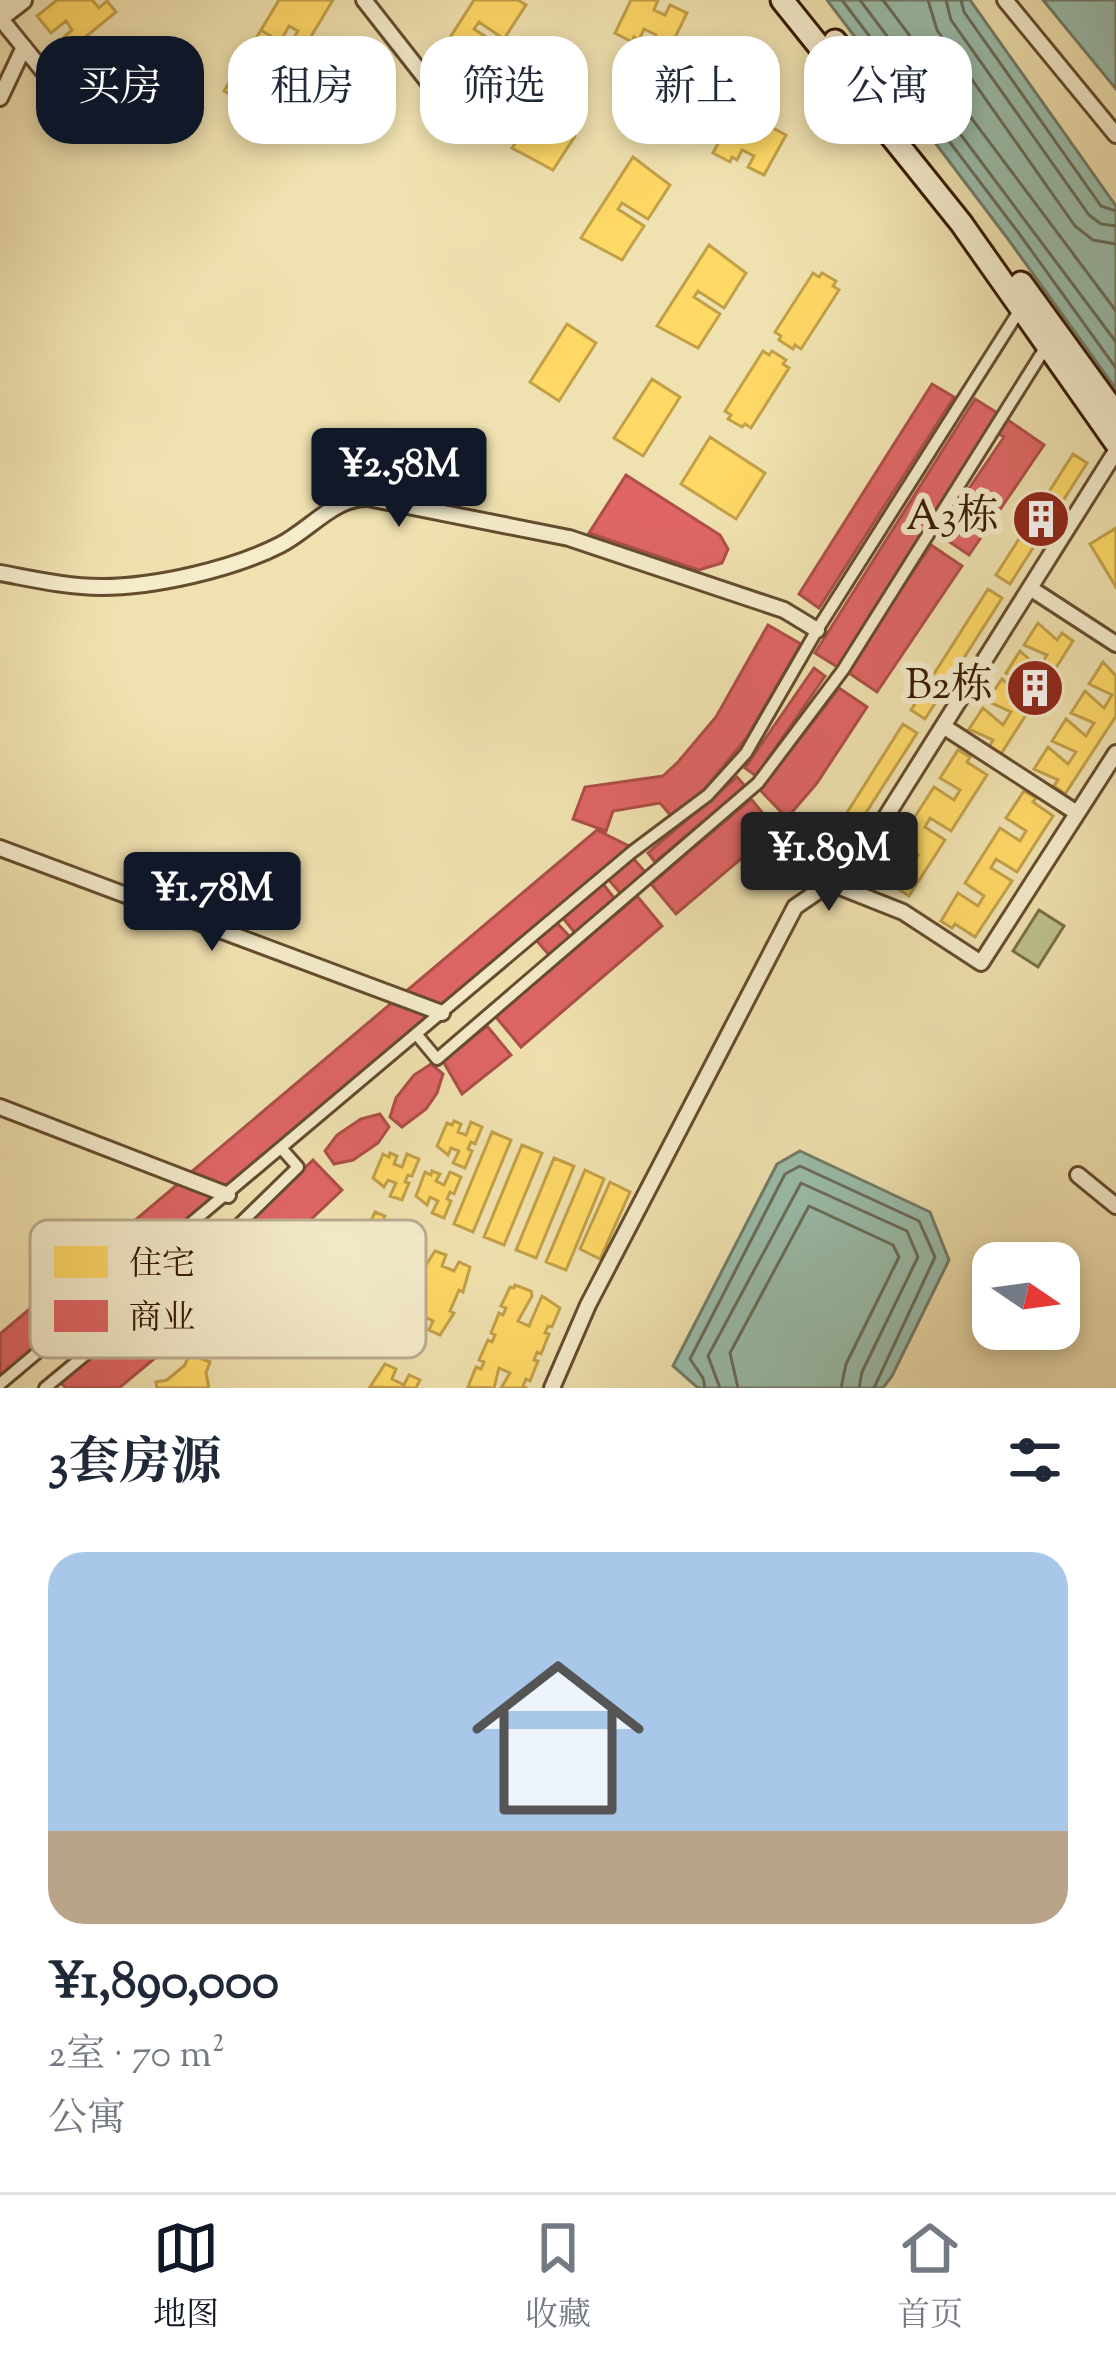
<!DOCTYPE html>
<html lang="zh">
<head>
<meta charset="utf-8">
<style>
  body { margin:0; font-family:"Sorts Mill Goudy","Noto Serif SC",serif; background:#f2f2f3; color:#1f2937; height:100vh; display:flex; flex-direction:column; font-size:45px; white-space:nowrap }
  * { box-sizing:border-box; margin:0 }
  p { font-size:39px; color:#747a83 }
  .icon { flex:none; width:66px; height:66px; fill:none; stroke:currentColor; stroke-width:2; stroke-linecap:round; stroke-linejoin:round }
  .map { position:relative; height:1388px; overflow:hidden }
  .panel { display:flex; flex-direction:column; background:#fff; flex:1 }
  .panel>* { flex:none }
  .guide { position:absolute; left:36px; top:36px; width:1044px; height:108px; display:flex; gap:24px }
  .needle { width:78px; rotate:103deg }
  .fabs { position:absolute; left:972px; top:1242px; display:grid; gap:24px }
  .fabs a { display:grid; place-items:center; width:108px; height:108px; border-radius:24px; background:#fff; box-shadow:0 6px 18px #0003; font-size:60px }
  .price { position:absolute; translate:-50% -102px; padding:0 27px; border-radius:12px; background:#111827; color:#fff; font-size:39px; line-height:78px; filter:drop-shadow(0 3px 6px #0008) }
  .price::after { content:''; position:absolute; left:50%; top:72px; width:36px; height:27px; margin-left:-18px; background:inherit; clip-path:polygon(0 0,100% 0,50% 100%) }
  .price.current { background:#222; color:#fff }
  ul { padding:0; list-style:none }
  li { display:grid; align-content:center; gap:24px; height:636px; padding:0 48px }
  li span { display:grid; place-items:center; height:372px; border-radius:36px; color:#555 }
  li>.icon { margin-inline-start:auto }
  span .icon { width:216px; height:216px; fill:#fffc; stroke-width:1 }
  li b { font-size:51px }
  h2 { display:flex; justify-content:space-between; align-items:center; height:144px; padding:0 48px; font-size:51px }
  .pill { padding:0 42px; border-radius:36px; background:#fff; box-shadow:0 6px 18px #0003; font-size:42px; line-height:108px }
  .pill.current { background:#111827; color:#fff }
  .dock { display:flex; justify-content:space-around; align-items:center; height:168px; border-top:3px solid #e0e1e3; background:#fff; font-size:33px; color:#747a83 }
  .dock a { display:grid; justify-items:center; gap:6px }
  .dock .current { color:#111827 }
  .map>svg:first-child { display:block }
  .green { fill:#bcc28a; stroke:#7a6e46; stroke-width:3 }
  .water { fill:#9abeac; stroke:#727c68; stroke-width:3 }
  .homes { fill:#ffd966; stroke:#c3a048; stroke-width:3 }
  .shops { fill:#e06666; stroke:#ad4f48; stroke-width:3 }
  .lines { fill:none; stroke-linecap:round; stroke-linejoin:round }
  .shore { stroke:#686c58; stroke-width:3 }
  .pedestrian-casing { stroke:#654c2e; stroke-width:16 }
  .minor-casing { stroke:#654c2e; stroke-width:20 }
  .tertiary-casing { stroke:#654c2e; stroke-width:24 }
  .secondary-casing { stroke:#371a03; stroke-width:27 }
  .pedestrian { stroke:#f5eccc; stroke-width:10 }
  .minor { stroke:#f5eccc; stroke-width:14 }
  .tertiary { stroke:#f5eccc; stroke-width:18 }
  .secondary { stroke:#f5eccc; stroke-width:21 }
  .labels { text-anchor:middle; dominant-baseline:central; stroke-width:12; stroke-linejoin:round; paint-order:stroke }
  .poi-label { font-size:42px; fill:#371a03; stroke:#f5eccc; text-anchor:end }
  .key { fill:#f5eccc; stroke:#bcad90; stroke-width:3 }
  .key-label { font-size:33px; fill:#371a03 }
</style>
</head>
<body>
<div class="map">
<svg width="1116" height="1388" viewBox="0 0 1116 1388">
  <rect width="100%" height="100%" fill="#f0e2b0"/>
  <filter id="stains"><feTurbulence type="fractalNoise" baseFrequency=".00167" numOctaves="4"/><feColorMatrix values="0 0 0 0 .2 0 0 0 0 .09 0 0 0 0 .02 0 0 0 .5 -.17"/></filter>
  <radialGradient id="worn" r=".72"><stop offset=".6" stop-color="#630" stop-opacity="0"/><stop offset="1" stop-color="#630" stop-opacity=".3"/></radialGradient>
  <!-- green -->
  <path class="green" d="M1039 910 1064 926 1038 967 1013 951Z"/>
  <!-- water -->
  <path class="water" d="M827 0H970L1116 206V389L1008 239Z
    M1043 0H1116V89Z
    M800 1151 930 1212 949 1260 892 1376 883 1388H698L673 1366 777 1164Z"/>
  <!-- homes -->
  <path class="homes" d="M57 0H92L99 8 107 1 116 12 72 48 64 37 72 30 66 21 51 33 37 16Z
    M279 0H333L304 48 292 41 298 31 289 26 280 42 261 30Z
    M474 0H518L526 5 504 39 479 22 474 29 500 46 478 80 437 58Z
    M631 0H658L654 10 665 15 670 5 687 13 667 54 650 46 656 35 644 29 639 40 634 37 632 42 615 33Z
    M261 30 280 42 270 58 279 63 285 53 297 60 268 109 256 102 262 92 253 87 243 102 224 91Z
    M740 102 757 111 753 118 758 121 752 131 764 137 769 126 786 135 764 175 748 167 754 156 742 150 737 160 732 157 730 162 713 153Z
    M538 108 575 136 553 170 512 148Z
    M633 157 670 185 648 219 622 203 618 209 644 226 622 260 581 238Z
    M709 245 746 273 724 308 698 291 694 297 720 314 698 348 657 326Z
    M813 273 819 277 822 273 836 281 833 286 839 290 801 349 795 345 793 349 779 340 781 336 775 332Z
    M567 324 596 343 559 401 530 382Z
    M763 351 769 355 772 351 786 360 783 364 789 368 751 428 745 424 742 427 728 419 731 415 725 411Z
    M652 379 680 397 643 456 614 438Z
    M710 437 765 473 736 519 681 484Z
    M1073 454 1087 463 1010 584 996 575Z
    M1116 528V587L1090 544Z
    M988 589 1002 598 925 719 911 710Z
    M1038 623 1057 640 1062 633 1073 641 1001 754 989 747 993 740 969 729 983 708 1003 725 1011 712 987 701 1002 679 1021 696 1029 684 1006 673 1020 651 1039 668 1047 655 1024 645Z
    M1103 662 1116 676V716L1065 794 1054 786 1058 780 1034 769 1048 747 1068 764 1076 752 1052 741 1066 719 1086 736 1094 723 1071 713 1085 691 1104 708 1112 695 1089 684Z
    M903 724 917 733 837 858 824 849Z
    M958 750 970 757 967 762 987 775 951 831 930 818 925 827 945 840 909 896 889 883 886 887 874 880 892 852 912 865 918 855 898 843 934 787 954 800 960 790 940 778Z
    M1024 791 1036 798 1033 802 1053 816 1017 872 996 859 991 868 1012 881 975 937 955 924 952 928 941 921 958 893 978 906 984 896 965 883 1000 828 1020 841 1026 831 1006 818Z
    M454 1121 461 1124 458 1132 466 1135 471 1122 482 1127 475 1144 471 1142 468 1149 472 1151 465 1168 453 1163 459 1151 451 1148 448 1155 437 1146 447 1123 452 1125Z
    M492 1132 511 1140 473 1232 454 1224Z
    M522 1145 542 1153 504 1245 484 1237Z
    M390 1153 397 1156 394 1164 402 1167 407 1154 419 1159 412 1176 408 1175 405 1182 409 1183 402 1200 390 1196 396 1183 388 1180 384 1187 373 1178 383 1154 389 1157Z
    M554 1158 574 1166 536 1258 516 1250Z
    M585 1170 604 1179 566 1270 546 1262Z
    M432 1171 440 1174 436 1181 444 1185 450 1172 461 1177 454 1194 450 1192 447 1199 451 1201 444 1218 432 1213 438 1201 430 1197 427 1205 416 1196 425 1172 431 1175Z
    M610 1182 630 1192 600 1259 580 1249Z
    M375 1212 385 1216 380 1228 402 1238 397 1249 381 1243 377 1253 392 1259 387 1271 365 1262 360 1274 351 1270 360 1249 350 1244 341 1265 322 1257 329 1240H344L349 1228 365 1235Z
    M435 1251 446 1255 442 1266 454 1271 459 1262 470 1267 463 1292 459 1290 450 1311 454 1313 440 1335 429 1330 433 1321 421 1315 416 1326 405 1321 409 1310 406 1309 424 1275 421 1273Z
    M515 1285 531 1291 532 1296 518 1321 529 1326 542 1296 560 1308 552 1327 548 1326 545 1333 549 1334 541 1354 537 1352 534 1360 538 1361 530 1381 526 1379 523 1386 527 1388H501L510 1373 499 1368 494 1388 468 1387 476 1367 481 1369 484 1362 479 1360 488 1340 492 1342 495 1335 491 1333 499 1313 503 1315 506 1308 501 1306 510 1287 514 1288Z
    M189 1354 210 1362 206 1373 209 1388H157L156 1382 167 1380 185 1365Z
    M385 1364 396 1369 392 1379 404 1385 409 1375 420 1380 416 1388 370 1387Z"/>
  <!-- shops -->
  <path class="shops" d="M932 384 954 397 819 608 799 594Z
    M975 399 999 414 839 668 815 653Z
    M1005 418 1044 445 969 555 938 534 1004 437 996 432Z
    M626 475 720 535 728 549 722 563 699 570 589 533Z
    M931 545 962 566 877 692 846 671Z
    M768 625 801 644 747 737 704 790 673 818 660 803 613 811 606 831 573 819 585 787 663 776 678 762 716 717Z
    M814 668 825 676 756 776 745 768Z
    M839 688 867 707 817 783 787 818 760 790Z
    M737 777 745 786 655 862 648 853Z
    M751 799 776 829 676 914 651 884Z
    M597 830 631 847 441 1007 404 993Z
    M633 858 646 873 621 894 608 879Z
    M603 884 615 899 575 933 563 918Z
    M637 896 662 926 521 1047 495 1016Z
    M557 923 570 937 549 955 536 940Z
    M394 1001 423 1012 428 1018 227 1187 190 1173Z
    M487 1026 511 1055 462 1094 443 1061Z
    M431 1064 443 1074 437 1093 426 1109 402 1127 390 1117 396 1098 414 1075Z
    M380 1114 389 1127 378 1143 353 1160 334 1164 325 1151 337 1135 361 1119Z
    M313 1160 342 1190 224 1302 197 1269Z
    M178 1184 215 1197 0 1379V1334Z
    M187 1278 213 1310 119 1388H66L60 1382Z"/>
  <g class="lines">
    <!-- shore -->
    <path class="shore" d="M842 0 1018 232 1116 368
      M860 0 1116 342
      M883 0 1116 311
      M928 0 937 30 1075 226 1093 240 1116 244
      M946 0 951 20 1089 215 1101 224 1116 226
      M961 0 964 12 1101 206 1116 211
      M705 1388 703 1378 690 1359 785 1174 800 1166 919 1221 935 1257 874 1388
      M720 1388 708 1356 801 1183 907 1231 918 1257 862 1372 859 1388
      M738 1388 730 1353 809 1206 893 1245 899 1257 846 1364 841 1388"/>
    <!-- pedestrian casing -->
    <g class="pedestrian-casing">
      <path id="pedestrian" d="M417 1035 437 1059 758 783 843 670 1047 345
        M0 1384 632 852 708 795 746 753 817 630 1021 308
        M45 1388 218 1245 298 1167 282 1149"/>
    </g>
    <!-- minor casing -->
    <g class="minor-casing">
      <path id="minor" d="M364 0 451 111
        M1005 0 1116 135
        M0 18 83 120
        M0 98 24 47
        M0 573C33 579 68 587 101 587 155 587 233 569 280 545 310 530 334 497 368 498L569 538 784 610 817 630
        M1030 588 1116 644
        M943 726 1077 813
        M0 848 442 1013
        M830 883 903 912 981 963 1116 753
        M0 1107 228 1195
        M1078 1175 1116 1206
        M552 1388 588 1305 795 907 855 866 1116 451"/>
    </g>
    <!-- tertiary casing -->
    <g class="tertiary-casing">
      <path id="tertiary" d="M0 1 1 0
        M0 17 22 0"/>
    </g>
    <!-- secondary casing -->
    <g class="secondary-casing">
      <path id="secondary" d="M782 0 961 223 1116 443
        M835 41 887 105
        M1021 283 1116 414"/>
    </g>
    <!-- pedestrian -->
    <use href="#pedestrian" class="pedestrian"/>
    <!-- minor -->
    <use href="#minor" class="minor"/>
    <!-- tertiary -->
    <use href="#tertiary" class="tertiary"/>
    <!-- secondary -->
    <use href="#secondary" class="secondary"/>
  </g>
  <!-- icons -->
  <defs>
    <g id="building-disc" transform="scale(3)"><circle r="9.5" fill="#8f2418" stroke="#f5eccc"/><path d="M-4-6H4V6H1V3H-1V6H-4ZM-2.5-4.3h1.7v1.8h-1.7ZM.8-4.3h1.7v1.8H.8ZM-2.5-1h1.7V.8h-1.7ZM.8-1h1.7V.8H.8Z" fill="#fff"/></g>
  </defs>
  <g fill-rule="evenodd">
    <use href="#building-disc" x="1041" y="519"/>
    <use href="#building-disc" x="1035" y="688"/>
  </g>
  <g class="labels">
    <!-- poi labels -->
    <g class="poi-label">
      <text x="999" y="519">A3栋</text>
      <text x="993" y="688">B2栋</text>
    </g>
  </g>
  <!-- legend -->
  <rect x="30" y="1220" width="396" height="138" rx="18" class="key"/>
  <rect x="54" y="1246" width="54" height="32" fill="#ffd966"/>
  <rect x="54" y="1300" width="54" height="32" fill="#e06666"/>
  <g class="key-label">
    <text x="129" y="1274">住宅</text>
    <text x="129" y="1328">商业</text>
  </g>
  <rect width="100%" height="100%" filter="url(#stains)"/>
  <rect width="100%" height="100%" fill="url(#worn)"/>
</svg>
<div class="fabs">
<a><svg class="needle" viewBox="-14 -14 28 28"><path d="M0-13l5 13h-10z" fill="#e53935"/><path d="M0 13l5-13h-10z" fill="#747a83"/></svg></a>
</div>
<b class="price" style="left:399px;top:530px">¥2.58M</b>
<b class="price current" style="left:829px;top:914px">¥1.89M</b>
<b class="price" style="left:212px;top:954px">¥1.78M</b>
<div class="guide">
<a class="pill current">买房</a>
<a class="pill">租房</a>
<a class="pill">筛选</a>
<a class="pill">新上</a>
<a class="pill">公寓</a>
</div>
</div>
<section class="panel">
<h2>3套房源<svg class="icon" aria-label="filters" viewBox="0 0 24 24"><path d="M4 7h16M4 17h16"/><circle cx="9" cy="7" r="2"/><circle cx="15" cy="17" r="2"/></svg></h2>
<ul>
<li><span style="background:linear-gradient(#a9c7e8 75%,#b9a48a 0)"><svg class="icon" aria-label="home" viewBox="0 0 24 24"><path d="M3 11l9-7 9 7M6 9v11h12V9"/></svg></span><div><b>¥1,890,000</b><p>2室 · 70 m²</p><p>公寓</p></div></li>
</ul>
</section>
<nav class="dock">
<a class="current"><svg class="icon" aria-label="map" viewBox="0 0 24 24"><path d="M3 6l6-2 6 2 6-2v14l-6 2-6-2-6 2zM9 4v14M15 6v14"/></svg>地图</a>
<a><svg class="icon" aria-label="saved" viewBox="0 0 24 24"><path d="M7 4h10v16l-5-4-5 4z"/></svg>收藏</a>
<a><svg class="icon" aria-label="home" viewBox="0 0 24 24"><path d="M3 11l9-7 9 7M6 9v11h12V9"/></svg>首页</a>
</nav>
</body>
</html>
